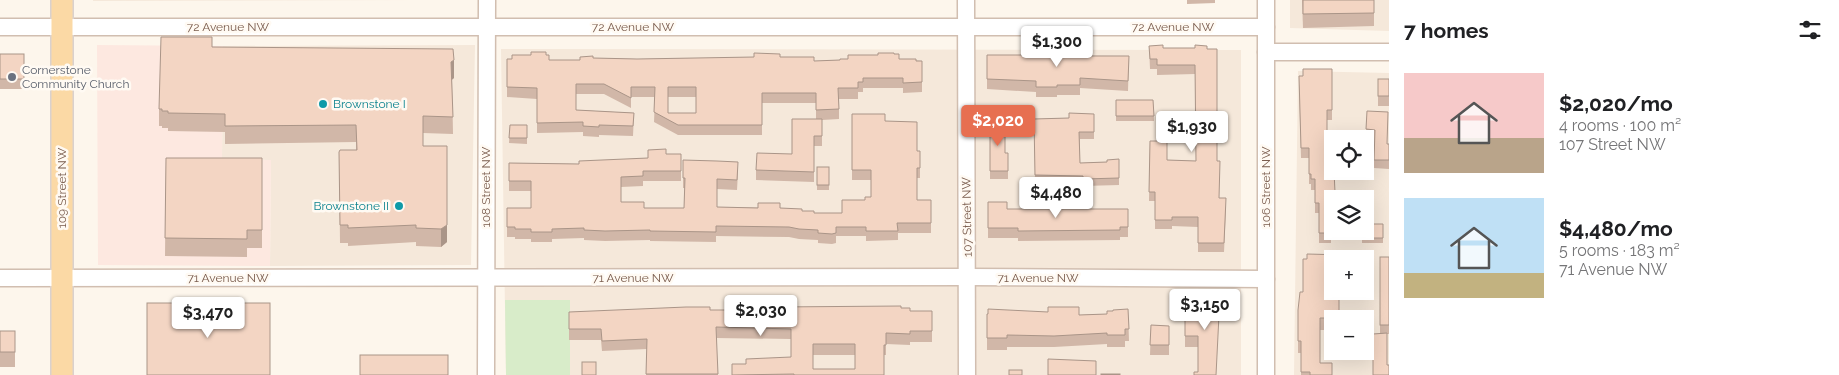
<!DOCTYPE html>
<html lang="en">
<head>
<meta charset="utf-8">
<style>
  :root { --surface:#fff; --page:#f6f6f6; --text:#202124; --muted:#757577; --accent:#e76f51 }
  body { margin:0; font-family:Raleway,sans-serif; background:var(--page); color:var(--text); height:100vh; display:flex; flex-direction:column; font-size:19px; white-space:nowrap }
  * { box-sizing:border-box; margin:0 }
  p { font-size:16px; color:var(--muted) }
  .icon { flex:none; width:28px; height:28px; fill:none; stroke:currentColor; stroke-width:2; stroke-linecap:round; stroke-linejoin:round }
  .map { position:relative; flex:1; overflow:hidden }
  .drawer { display:flex; flex-direction:column; background:var(--surface); width:450px }
  .drawer>* { flex:none }
  .fabs { position:absolute; left:1324px; top:130px; display:grid; gap:10px }
  .fabs a { display:grid; place-items:center; width:50px; height:50px; border-radius:0px; background:var(--surface); box-shadow:0 5px 20px #0002; font-size:25px }
  .price { position:absolute; translate:-50% -42px; padding:0 11px; border-radius:5px; background:#fff; color:#222; font-size:16px; line-height:32px; filter:drop-shadow(0 1px 2px #0008) }
  .price::after { content:''; position:absolute; left:50%; top:30px; width:15px; height:11px; margin-left:-8px; background:inherit; clip-path:polygon(0 0,100% 0,50% 100%) }
  .price.selected { background:var(--accent); color:#fff }
  ul { padding:0; list-style:none }
  li { display:flex; align-items:center; gap:15px; height:125px; padding:0 15px }
  li span { display:grid; place-items:center; flex:none; width:140px; height:100px; border-radius:0px; color:#555 }
  li>.icon { margin-inline-start:auto }
  span .icon { width:60px; height:60px; fill:#fffc; stroke-width:1 }
  li b { font-size:21px }
  h2 { display:flex; justify-content:space-between; align-items:center; height:60px; padding:0 15px; font-size:21px }
  main { display:flex; flex:1; min-height:0 }
  .map>svg:first-child { display:block }
  .residential { fill:#f5e8da; fill-rule:evenodd }
  .commercial { fill:#fde8e0 }
  .green { fill:#d8ecc9 }
  .lines { fill:none; stroke-linecap:round; stroke-linejoin:round }
  .minor-casing { stroke:#d1beb0; stroke-width:19 }
  .major-casing { stroke:#dad1cd; stroke-width:24 }
  .minor { stroke:#fff; stroke-width:16 }
  .major { stroke:#fbd9a5; stroke-width:21 }
  .wall { fill:#d1b7a8; fill-rule:evenodd }
  .shaded-wall { fill:#aa9588 }
  .building { fill:#f3d5c3; stroke:#aa9588; fill-rule:evenodd }
  .worship-dot { fill:#6b7280; stroke:#fffaf3; stroke-width:2 }
  .culture-dot { fill:#0f9aa8; stroke:#fffaf3; stroke-width:2 }
  .labels { text-anchor:middle; dominant-baseline:central; stroke-width:5; stroke-linejoin:round; paint-order:stroke }
  .street-label { font-size:12px; fill:#7a5c4d; stroke:#fffaf3 }
  .worship-label { font-size:12px; fill:#5b616d; stroke:#fffaf3; text-anchor:start }
  .culture-label { font-size:12px; fill:#0d838f; stroke:#fffaf3; text-anchor:start }
</style>
</head>
<body>
<main>
<div class="map">
<svg width="1389" height="375" viewBox="0 0 1389 375">
  <rect width="100%" height="100%" fill="#fdf6ec"/>
  <!-- residential -->
  <g class="residential">
    <polygon points="93,0 415,0 93,1"/>
    <polygon points="1290,0 1389,0 1389,31 1290,28"/>
    <polygon points="475,45 471,265 270,266 271,160 222,159 223,46"/>
    <polygon points="501,49 1241,50 1241,375 506,375"/>
    <path d="M 1298,71 L 1389,73 L 1389,375 L 1294,375 ZM 1332,139 L 1365,139 L 1365,171 L 1332,171 ZM 1332,199 L 1365,199 L 1365,231 L 1332,231 ZM 1332,259 L 1365,259 L 1365,291 L 1332,291 ZM 1332,319 L 1365,319 L 1365,351 L 1332,351 Z"/>
  </g>
  <!-- commercial -->
  <polygon class="commercial" points="97,45 223,46 222,159 271,160 270,266 98,265"/>
  <!-- green -->
  <polygon class="green" points="505,300 570,300 570,375 506,375"/>
  <g class="lines">
    <!-- minor casing -->
    <g class="minor-casing">
      <g id="minor">
        <polyline points="966,0 967,375"/>
        <polyline points="1266,0 1266,375"/>
        <polyline points="0,27 1266,27"/>
        <polyline points="1266,52 1389,52"/>
        <polyline points="0,278 967,277 1266,279"/>
        <polyline points="486,375 487,0"/>
      </g>
    </g>
    <!-- major casing -->
    <g class="major-casing">
      <polyline id="major" points="62,0 62,375"/>
    </g>
    <!-- minor -->
    <use href="#minor" class="minor"/>
    <!-- major -->
    <use href="#major" class="major"/>
  </g>
  <!-- wall -->
  <g class="wall">
    <polygon points="1187,0 1215,0 1215,3 1187,4"/>
    <polygon points="1302,0 1374,0 1374,26 1303,28"/>
    <polygon points="1149,46 1163,48 1195,48 1217,161 1219,198 1226,208 1224,252 1198,252 1198,227 1172,226 1172,229 1155,229 1155,201 1149,201 1150,141 1167,160 1196,161 1195,74 1157,75 1157,69 1150,69"/>
    <polygon points="212,47 454,78 452,80 453,134 423,133 423,146 447,242 441,247 416,246 416,242 348,246 348,243 340,243 339,152 356,150 356,142 225,144 225,132 168,131 168,128 162,128 162,126 159,126 159,109"/>
    <rect x="0" y="54" width="24" height="35"/>
    <path d="M 894,54 L 899,59 L 922,61 L 922,92 L 903,93 L 903,88 L 863,88 L 863,92 L 858,92 L 858,99 L 839,99 L 839,119 L 822,120 L 822,146 L 814,146 L 814,182 L 756,180 L 756,170 L 792,154 L 816,119 L 816,103 L 762,103 L 762,135 L 678,135 L 654,122 L 655,97 L 631,97 L 631,108 L 604,94 L 576,94 L 576,110 L 634,113 L 633,136 L 599,135 L 599,137 L 583,136 L 583,132 L 537,133 L 537,99 L 507,97 L 507,59 L 512,59 L 531,55 L 546,55 L 549,60 L 580,60 L 593,58 L 637,59 L 780,57 L 814,61 L 840,60 L 878,55 ZM 668,97 L 696,97 L 696,113 L 668,113 Z"/>
    <polygon points="987,55 1129,56 1128,91 1080,88 1080,95 1057,95 1057,97 1036,97 1036,92 987,89"/>
    <polygon points="1332,69 1332,120 1327,120 1327,136 1332,199 1332,220 1331,220 1331,243 1319,243 1319,213 1315,213 1315,190 1311,190 1311,184 1309,184 1309,158 1301,158 1299,87 1303,76"/>
    <rect x="1378" y="79" width="11" height="27"/>
    <polygon points="1116,100 1153,100 1154,121 1116,121"/>
    <polygon points="1367,111 1387,144 1389,144 1389,169 1374,168 1374,138 1366,138"/>
    <polygon points="852,114 885,121 917,151 920,161 920,178 917,178 917,200 931,200 931,233 898,233 898,240 866,241 866,236 836,236 836,243 832,244 818,243 818,240 799,239 789,237 716,236 716,242 650,241 650,240 605,241 584,240 584,238 552,239 552,242 531,242 531,239 515,239 515,237 507,237 507,208 531,208 531,191 509,191 509,163 579,164 648,158 666,154 681,154 681,181 643,181 643,186 621,187 621,202 644,208 684,208 685,188 683,188 683,160 738,172 737,190 717,189 717,207 780,208 814,213 842,213 871,197 871,180 852,180"/>
    <polygon points="1094,114 1094,139 1080,139 1080,163 1107,162 1119,159 1119,185 1083,186 1083,183 1035,183 1034,119 1069,118"/>
    <polygon points="990,121 1005,153 1008,153 1008,179 990,179"/>
    <polygon points="510,125 527,125 527,144 509,143"/>
    <polygon points="166,158 262,158 262,248 247,248 247,257 165,256"/>
    <rect x="817" y="167" width="12" height="23"/>
    <polygon points="988,202 1007,209 1128,209 1128,237 1120,237 1120,240 1018,241 1018,238 988,238"/>
    <polygon points="1383,224 1383,243 1362,243 1362,231"/>
    <polygon points="1380,257 1389,257 1389,334 1387,334 1387,365 1389,375 1380,334"/>
    <polygon points="1332,291 1344,291 1344,299 1339,298 1339,319 1332,319 1332,330 1320,330 1320,363 1332,375 1301,375 1301,353 1298,353 1298,310"/>
    <path d="M 767,303 L 775,307 L 901,308 L 910,311 L 932,311 L 932,342 L 910,342 L 910,345 L 886,344 L 886,355 L 884,355 L 884,375 L 732,375 L 746,364 L 791,357 L 791,339 L 716,338 L 718,375 L 646,375 L 647,349 L 602,351 L 601,340 L 569,340 L 569,312 L 751,310 ZM 813,355 L 855,355 L 855,369 L 813,369 Z"/>
    <polygon points="1185,304 1220,305 1198,372 1198,347 1185,347"/>
    <polygon points="1128,309 1129,341 1125,341 1125,347 1107,347 1107,344 1054,347 1007,347 1007,350 987,350 987,314 1048,312 1079,315 1107,314"/>
    <polygon points="1151,325 1169,326 1169,355 1150,355"/>
    <rect x="0" y="331" width="15" height="36"/>
  </g>
  <!-- shaded-wall -->
  <g class="shaded-wall">
    <polygon points="454,60 454,78 451,80 451,62"/>
    <polygon points="447,225 447,242 441,247 441,229"/>
  </g>
  <!-- building -->
  <g class="building">
    <polygon points="1303,0 1374,0 1374,13 1303,14"/>
    <polygon points="161,37 212,37 212,47 453,49 454,60 451,62 453,117 423,116 423,146 447,146 447,225 441,229 416,228 416,225 348,228 348,225 340,225 339,152 340,150 357,150 356,125 225,126 225,114 168,113 168,111 162,111 162,109 159,109"/>
    <polygon points="1163,45 1163,48 1195,48 1195,45 1207,46 1207,49 1217,49 1217,161 1220,161 1219,198 1226,198 1224,243 1198,243 1198,217 1172,217 1172,220 1155,220 1155,192 1149,192 1150,141 1167,141 1167,160 1196,161 1195,65 1157,65 1157,59 1150,59 1149,46"/>
    <polygon points="1036,49 1055,49 1057,56 1129,56 1128,81 1080,78 1080,85 1057,85 1057,87 1036,87 1036,81 987,79 987,55 1036,55"/>
    <path d="M 531,52 L 546,52 L 546,55 L 549,55 L 549,60 L 580,60 L 580,57 L 593,56 L 593,58 L 637,59 L 754,57 L 754,53 L 780,54 L 780,57 L 814,57 L 814,61 L 840,60 L 840,59 L 848,59 L 848,55 L 878,55 L 878,53 L 894,53 L 894,54 L 899,54 L 899,59 L 916,59 L 916,61 L 922,61 L 922,82 L 903,83 L 903,78 L 863,78 L 863,82 L 858,82 L 858,88 L 838,88 L 839,109 L 816,110 L 816,93 L 762,93 L 762,125 L 678,125 L 654,112 L 655,87 L 631,87 L 631,98 L 604,84 L 576,84 L 576,110 L 634,113 L 633,126 L 599,125 L 599,127 L 583,126 L 583,122 L 537,123 L 537,88 L 507,87 L 507,59 L 512,59 L 512,55 L 531,55 ZM 668,87 L 696,87 L 696,113 L 668,113 Z"/>
    <rect x="0" y="54" width="24" height="25"/>
    <polygon points="1303,69 1332,69 1332,110 1327,110 1327,136 1333,136 1332,171 1334,171 1335,192 1339,192 1339,199 1332,199 1332,210 1331,210 1331,233 1319,233 1319,203 1315,203 1315,179 1311,179 1311,174 1309,174 1309,148 1301,148 1299,76 1303,76"/>
    <rect x="1378" y="79" width="11" height="17"/>
    <polygon points="1116,100 1153,100 1154,116 1116,116"/>
    <polygon points="1367,111 1388,112 1387,144 1389,144 1389,160 1374,160 1375,130 1366,129"/>
    <polygon points="1069,113 1094,114 1094,132 1079,132 1080,163 1107,162 1107,160 1119,159 1119,178 1083,179 1083,176 1035,175 1034,119 1069,118"/>
    <polygon points="852,114 885,114 885,121 917,122 917,151 920,151 920,168 917,168 917,200 931,200 931,223 897,223 898,231 866,231 866,227 836,227 836,233 832,234 818,233 818,230 799,229 789,227 716,226 716,232 650,231 650,230 605,231 584,230 584,228 552,229 552,232 531,232 531,229 515,229 515,227 507,227 507,208 531,208 531,181 509,181 509,163 579,164 579,161 648,158 648,150 666,149 666,154 681,154 681,171 643,171 643,176 621,177 621,202 644,202 644,208 684,208 685,178 683,178 683,160 717,161 738,162 737,180 717,179 717,207 758,208 758,203 780,203 780,208 802,209 802,211 814,211 814,213 842,213 842,200 865,200 865,197 871,197 871,170 852,170"/>
    <polygon points="792,119 822,119 822,136 814,136 814,172 756,170 757,153 792,154"/>
    <polygon points="990,121 1005,122 1005,153 1008,153 1008,171 990,171"/>
    <polygon points="510,125 527,125 527,138 509,138"/>
    <polygon points="166,158 262,158 262,230 247,230 247,239 165,238"/>
    <rect x="817" y="167" width="12" height="18"/>
    <polygon points="988,202 1007,202 1007,209 1128,209 1128,227 1120,227 1120,230 1018,231 1018,228 988,228"/>
    <polygon points="1365,224 1383,224 1383,238 1362,238 1362,231 1365,231"/>
    <polygon points="1307,254 1345,255 1345,259 1332,259 1332,291 1339,291 1339,312 1335,312 1335,318 1320,318 1320,363 1332,363 1332,375 1310,375 1310,372 1301,372 1301,341 1298,341 1298,310 1300,292 1303,292 1303,259 1307,259"/>
    <rect x="1380" y="257" width="9" height="68"/>
    <polygon points="1196,295 1220,295 1216,375 1194,375 1194,372 1198,372 1198,336 1185,336 1185,304 1196,304"/>
    <path d="M 767,301 L 767,303 L 775,303 L 775,307 L 901,306 L 901,308 L 910,308 L 910,311 L 932,311 L 932,331 L 910,331 L 910,334 L 886,333 L 886,345 L 884,345 L 884,375 L 794,375 L 794,374 L 732,375 L 732,364 L 746,364 L 746,359 L 791,357 L 791,329 L 716,327 L 718,374 L 646,374 L 647,339 L 602,341 L 601,329 L 569,329 L 569,312 L 686,307 L 710,307 L 710,310 L 751,310 L 751,302 ZM 813,344 L 855,344 L 855,369 L 813,369 Z"/>
    <rect x="147" y="303" width="123" height="72"/>
    <polygon points="1048,307 1079,307 1079,315 1107,314 1107,311 1113,311 1113,310 1128,309 1129,329 1125,329 1125,335 1107,335 1107,333 1054,336 1007,335 1007,338 987,338 987,314 988,314 988,309 1048,312"/>
    <polygon points="1151,325 1169,326 1169,345 1150,345"/>
    <rect x="0" y="331" width="15" height="21"/>
    <polygon points="1387,333 1387,365 1389,365 1389,375 1373,375 1373,334"/>
    <rect x="360" y="355" width="88" height="20"/>
    <polygon points="1048,359 1096,361 1096,375 1048,375"/>
    <rect x="582" y="362" width="14" height="13"/>
    <rect x="1009" y="370" width="13" height="5"/>
    <rect x="1101" y="374" width="19" height="1"/>
  </g>
  <!-- markers -->
  <circle class="worship-dot" cx="12" cy="77" r="5"/>
  <g class="culture-dot">
    <circle cx="323" cy="104" r="5"/>
    <circle cx="399" cy="206" r="5"/>
  </g>
  <g class="labels">
    <!-- street labels -->
    <g class="street-label">
      <text x="228" y="27">72 Avenue NW</text>
      <text x="633" y="27">72 Avenue NW</text>
      <text x="1173" y="27">72 Avenue NW</text>
      <text transform="translate(486 187) rotate(-90)">108 Street NW</text>
      <text transform="translate(1266 187) rotate(-90)">106 Street NW</text>
      <text transform="translate(62 188) rotate(-90)">109 Street NW</text>
      <text transform="translate(967 217) rotate(-91)">107 Street NW</text>
      <text x="228" y="278">71 Avenue NW</text>
      <text x="633" y="278">71 Avenue NW</text>
      <text x="1038" y="278">71 Avenue NW</text>
    </g>
    <!-- worship labels -->
    <g class="worship-label">
      <text x="22" y="70">Cornerstone<tspan x="22" dy="14">Community Church</tspan></text>
    </g>
    <!-- culture labels -->
    <g class="culture-label">
      <text x="333" y="104">Brownstone I</text>
      <text x="389" y="206" text-anchor="end">Brownstone II</text>
    </g>
  </g>
</svg>
<div class="fabs">
<a><svg class="icon" aria-label="locate" viewBox="0 0 24 24"><circle cx="12" cy="12" r="6"/><path d="M12 2v4M12 18v4M2 12h4M18 12h4"/></svg></a>
<a><svg class="icon" aria-label="layers" viewBox="0 0 24 24"><path d="M12 4l9 5-9 5-9-5zM3 14l9 5 9-5"/></svg></a>
<a>+</a>
<a>−</a>
</div>
<b class="price" style="left:1057px;top:68px">$1,300</b>
<b class="price selected" style="left:998px;top:147px">$2,020</b>
<b class="price" style="left:1192px;top:153px">$1,930</b>
<b class="price" style="left:1056px;top:219px">$4,480</b>
<b class="price" style="left:1205px;top:331px">$3,150</b>
<b class="price" style="left:761px;top:337px">$2,030</b>
<b class="price" style="left:208px;top:339px">$3,470</b>
</div>
<section class="drawer">
<h2>7 homes<svg class="icon" aria-label="filters" viewBox="0 0 24 24"><path d="M4 7h16M4 17h16"/><circle cx="9" cy="7" r="2"/><circle cx="15" cy="17" r="2"/></svg></h2>
<ul>
<li><span style="background:linear-gradient(#f6c9c9 65%,#b9a48a 0)"><svg class="icon" aria-label="home" viewBox="0 0 24 24"><path d="M3 11l9-7 9 7M6 9v11h12V9"/></svg></span><div><b>$2,020/mo</b><p>4 rooms · 100 m²</p><p>107 Street NW</p></div></li>
<li><span style="background:linear-gradient(#bfe0f5 75%,#c2b280 0)"><svg class="icon" aria-label="home" viewBox="0 0 24 24"><path d="M3 11l9-7 9 7M6 9v11h12V9"/></svg></span><div><b>$4,480/mo</b><p>5 rooms · 183 m²</p><p>71 Avenue NW</p></div></li>
</ul>
</section>
</main>
</body>
</html>
